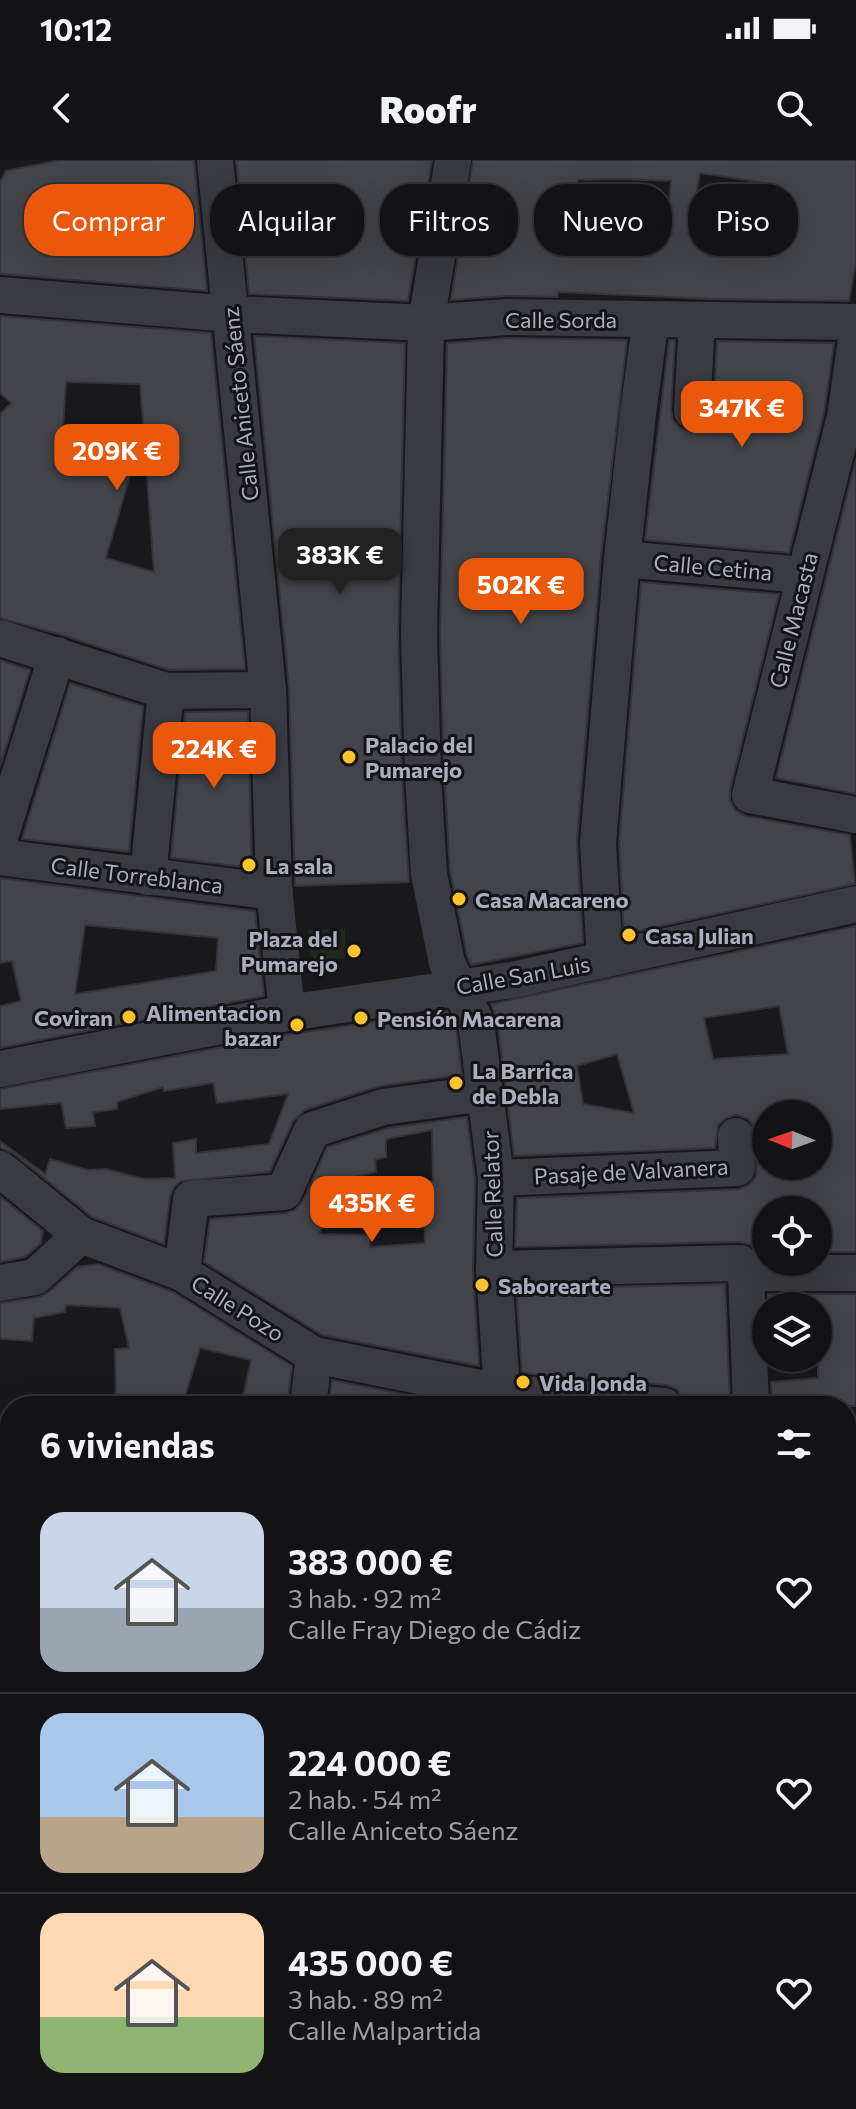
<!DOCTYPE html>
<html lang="es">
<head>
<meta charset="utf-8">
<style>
  :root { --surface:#131315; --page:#202022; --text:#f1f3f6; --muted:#9d9ea0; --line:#323234; --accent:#ea580c }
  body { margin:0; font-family:Commissioner,sans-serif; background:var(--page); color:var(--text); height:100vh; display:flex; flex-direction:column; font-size:30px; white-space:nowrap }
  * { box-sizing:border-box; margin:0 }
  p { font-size:26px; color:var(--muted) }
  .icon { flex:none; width:44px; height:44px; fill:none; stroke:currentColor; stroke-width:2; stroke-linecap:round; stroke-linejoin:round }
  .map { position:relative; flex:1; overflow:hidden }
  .details { position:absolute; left:0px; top:1236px; width:856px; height:714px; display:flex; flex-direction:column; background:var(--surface); border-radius:32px 32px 0 0; box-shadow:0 8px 32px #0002,0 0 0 2px var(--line) }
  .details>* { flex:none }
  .guide { position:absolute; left:24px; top:24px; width:808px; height:72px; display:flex; gap:16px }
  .needle { width:52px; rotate:271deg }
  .controls { position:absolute; left:752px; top:940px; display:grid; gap:16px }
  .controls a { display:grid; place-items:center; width:80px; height:80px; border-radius:50%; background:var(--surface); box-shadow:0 8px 32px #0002,0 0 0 2px var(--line); font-size:40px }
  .price { position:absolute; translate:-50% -68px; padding:0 18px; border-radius:16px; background:var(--accent); color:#fff; font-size:26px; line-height:52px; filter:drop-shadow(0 2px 4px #0008) }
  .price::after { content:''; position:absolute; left:50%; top:48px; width:24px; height:18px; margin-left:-12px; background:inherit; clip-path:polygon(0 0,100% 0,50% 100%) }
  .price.current { background:#222; color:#fff }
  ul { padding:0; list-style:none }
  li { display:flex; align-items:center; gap:24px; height:200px; padding:0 40px }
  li+li { border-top:2px solid var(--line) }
  li span { display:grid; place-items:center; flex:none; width:224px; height:160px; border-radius:24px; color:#555 }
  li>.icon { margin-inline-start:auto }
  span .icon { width:96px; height:96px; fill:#fffc; stroke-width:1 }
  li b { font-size:34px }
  h2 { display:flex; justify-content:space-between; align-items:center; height:96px; padding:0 40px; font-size:34px }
  .pill { padding:0 28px; border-radius:32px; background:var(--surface); box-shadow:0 8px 32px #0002,0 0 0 2px var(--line); font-size:28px; line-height:72px }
  .pill.current { background:var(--accent); color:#fff }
  .status { display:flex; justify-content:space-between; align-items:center; height:56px; padding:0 40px; background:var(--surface); direction:ltr }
  .status svg { height:22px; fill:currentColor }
  header { display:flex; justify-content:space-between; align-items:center; height:104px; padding:0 40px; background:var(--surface); font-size:36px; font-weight:800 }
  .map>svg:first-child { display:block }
  .green { fill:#1f2720 }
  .building { fill:#434449; stroke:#333338; stroke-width:2; fill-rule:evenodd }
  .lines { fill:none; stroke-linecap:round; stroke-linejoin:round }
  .minor { stroke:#3a3b41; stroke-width:36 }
  .poi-dot { fill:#ffc32e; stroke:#141417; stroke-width:3 }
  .labels { text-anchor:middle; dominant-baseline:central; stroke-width:6; stroke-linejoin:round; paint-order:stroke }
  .street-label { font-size:22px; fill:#abafbc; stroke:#141417 }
  .poi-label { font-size:22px; font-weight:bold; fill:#abafbc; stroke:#141417; text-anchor:start }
</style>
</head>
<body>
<div class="status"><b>10:12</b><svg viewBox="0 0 49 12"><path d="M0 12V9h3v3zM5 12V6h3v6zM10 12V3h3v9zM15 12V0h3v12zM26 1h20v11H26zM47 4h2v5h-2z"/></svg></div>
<header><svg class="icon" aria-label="back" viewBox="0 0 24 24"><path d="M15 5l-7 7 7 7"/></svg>Roofr<svg class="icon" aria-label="search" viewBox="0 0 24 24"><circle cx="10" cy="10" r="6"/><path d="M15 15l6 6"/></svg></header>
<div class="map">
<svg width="856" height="1949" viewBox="0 0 856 1949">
  <rect width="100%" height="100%" fill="#19191c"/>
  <!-- green -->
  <polygon class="green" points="345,769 345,799 316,801 310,794 308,770"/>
  <!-- building -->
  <g class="building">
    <polygon points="60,0 194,0 207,131 0,114 0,22 6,11"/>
    <polygon points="236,0 432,0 408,141 249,134"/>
    <path d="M 473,0 L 856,0 L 856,102 L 849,141 L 710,139 L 558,132 L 558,137 L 507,136 L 451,140 ZM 700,13 L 778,25 L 770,70 L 692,59 ZM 618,19 L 671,21 L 666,73 L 573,66 L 578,20 Z"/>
    <path d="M 0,156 L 211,173 L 245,509 L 169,510 L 62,475 L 0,458 L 0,254 L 11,243 L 0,233 ZM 66,222 L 140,224 L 154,412 L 106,398 L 130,315 L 61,298 Z"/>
    <polygon points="254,176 405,183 398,475 402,616 409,722 295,726 289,528"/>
    <polygon points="508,178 627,180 601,397 577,681 583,783 471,805 467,796 450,711 444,614 440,474 447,183"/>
    <polygon points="669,180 675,180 671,250 673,260 680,268 692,272 702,269 709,263 713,253 717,181 834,183 824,253 789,393 645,380"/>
    <polygon points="856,299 856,634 776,618"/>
    <polygon points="641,422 779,434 730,630 730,640 735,650 746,656 850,675 855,724 624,774 619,683"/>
    <polygon points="0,500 30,510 0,607"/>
    <polygon points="70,523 143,546 129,692 22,679"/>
    <polygon points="248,551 252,708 171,698 185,552"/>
    <path d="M 0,718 L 255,751 L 264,836 L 0,888 L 0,846 L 21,841 L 12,801 L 0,803 ZM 85,765 L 218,778 L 216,811 L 75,834 Z"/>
    <path d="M 856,766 L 856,1092 L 818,1092 L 818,1050 L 766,1050 L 766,1092 L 758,1092 L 751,1085 L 739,1082 L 515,1087 L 517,1038 L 739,1029 L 749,1025 L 756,1017 L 757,975 L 754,966 L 747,958 L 735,955 L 726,958 L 718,965 L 715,988 L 514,996 L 497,859 L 491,844 ZM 779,846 L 788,894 L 713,899 L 704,858 ZM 617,894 L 634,953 L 583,944 L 577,906 ZM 766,954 L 818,954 L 818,1006 L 766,1006 Z"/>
    <polygon points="447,851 456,868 462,915 380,926 305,950 293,961 270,1012 181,1021 174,1027 170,1036 164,1084 92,1057 13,993 0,988 0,981 45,1014 50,999 88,1010 106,1009 144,1019 175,1018 173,983 196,979 196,993 269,984 288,934 217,943 213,923 164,931 163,927 117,942 117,949 93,952 95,966 66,968 61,943 0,949 0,929 291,874"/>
    <path d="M 467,957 L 475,1019 L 473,1110 L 479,1206 L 322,1175 L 204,1102 L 210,1059 L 286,1053 L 295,1050 L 303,1041 L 327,987 L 388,968 ZM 432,970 L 433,1021 L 423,1021 L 425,1083 L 370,1087 L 370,1075 L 319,1074 L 342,1020 L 376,1012 L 375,1000 L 386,997 L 386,979 Z"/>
    <polygon points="0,1036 43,1071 41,1083 25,1097 0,1102"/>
    <polygon points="98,1104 173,1132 292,1206 287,1246 241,1246 251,1200 200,1188 182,1246 116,1246 115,1189 129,1188 120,1148 66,1145 65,1152 34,1158 32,1181 0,1179 0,1143 39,1137 49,1132 77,1107"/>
    <polygon points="725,1124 730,1242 683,1239 677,1229 666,1225 522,1213 516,1129"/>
    <polygon points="768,1134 856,1134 856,1246 772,1246 771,1222 818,1218 818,1146 768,1146"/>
    <polygon points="332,1220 463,1246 329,1246"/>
  </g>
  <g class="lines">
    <!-- minor -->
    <g class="minor">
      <polyline points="215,0 268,530 274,728 287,853"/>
      <polyline points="453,0 426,163 419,474 423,615 429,714 447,803 476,862 485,933 496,1018 494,1109 503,1246"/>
      <polyline points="0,135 231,154 426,163 507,157 856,162"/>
      <polyline points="856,180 845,257 750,635 856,655"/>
      <polyline points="692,251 697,160"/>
      <polyline points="622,399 803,415"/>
      <polyline points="0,478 166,531 268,530"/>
      <polyline points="0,677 57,495"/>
      <polyline points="0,697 275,732"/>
      <polyline points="148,717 166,531"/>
      <polyline points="605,799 598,683 622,399 638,253 651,159"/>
      <polyline points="0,909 287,853 512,820 856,744"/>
      <polyline points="0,1009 81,1075 182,1113 314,1195 500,1232 664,1246"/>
      <polyline points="496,1018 737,1008 736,976"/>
      <polyline points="494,1109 740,1103 746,1113"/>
      <polyline points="182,1113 191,1039 284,1032 312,970 383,947 485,933"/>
      <polyline points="746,1113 751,1246"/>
      <polyline points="746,1113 856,1113"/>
      <polyline points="0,1123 35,1117 81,1075"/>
      <polyline points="308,1246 314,1195"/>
      <polyline points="0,1390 10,1389"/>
      <polyline points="0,1576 10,1575"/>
      <polyline points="846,1586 852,1862"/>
      <polyline points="0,1883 10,1883"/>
      <polyline points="343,1940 344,1949"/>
      <polyline points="569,1940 570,1949"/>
    </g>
  </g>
  <!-- markers -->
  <g class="poi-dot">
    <circle cx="349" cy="597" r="8"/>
    <circle cx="249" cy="705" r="8"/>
    <circle cx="459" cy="739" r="8"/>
    <circle cx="629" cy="775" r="8"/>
    <circle cx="354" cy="791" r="8"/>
    <circle cx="129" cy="857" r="8"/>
    <circle cx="361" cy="858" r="8"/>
    <circle cx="297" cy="865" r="8"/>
    <circle cx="456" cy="923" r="8"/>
    <circle cx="482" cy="1125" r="8"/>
    <circle cx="523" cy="1222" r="8"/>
  </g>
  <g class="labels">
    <!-- street labels -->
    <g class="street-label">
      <text x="561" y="159">Calle Sorda</text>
      <text transform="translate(240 244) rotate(-96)">Calle Aniceto Sáenz</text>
      <text transform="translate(713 407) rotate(5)">Calle Cetina</text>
      <text transform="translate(793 460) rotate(-76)">Calle Macasta</text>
      <text transform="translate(137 715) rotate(7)">Calle Torreblanca</text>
      <text transform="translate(523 815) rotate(-10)">Calle San Luis</text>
      <text transform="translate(631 1011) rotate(-3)">Pasaje de Valvanera</text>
      <text transform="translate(492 1034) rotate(-92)">Calle Relator</text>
      <text transform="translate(238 1148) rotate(32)">Calle Pozo</text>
    </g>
    <!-- poi labels -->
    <g class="poi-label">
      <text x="365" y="584">Palacio del<tspan x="365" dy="25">Pumarejo</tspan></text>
      <text x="265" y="705">La sala</text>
      <text x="475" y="739">Casa Macareno</text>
      <text x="645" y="775">Casa Julian</text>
      <text x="338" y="778" text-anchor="end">Plaza del<tspan x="338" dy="25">Pumarejo</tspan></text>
      <text x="281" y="852" text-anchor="end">Alimentacion<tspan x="281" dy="25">bazar</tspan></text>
      <text x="113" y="857" text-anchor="end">Coviran</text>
      <text x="377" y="858">Pensión Macarena</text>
      <text x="472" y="910">La Barrica<tspan x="472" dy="25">de Debla</tspan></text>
      <text x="498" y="1125">Saborearte</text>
      <text x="539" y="1222">Vida Jonda</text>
    </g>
  </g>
</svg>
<div class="controls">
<a><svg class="needle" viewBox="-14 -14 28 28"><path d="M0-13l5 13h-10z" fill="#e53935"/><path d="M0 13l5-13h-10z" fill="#9d9ea0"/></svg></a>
<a><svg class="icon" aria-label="locate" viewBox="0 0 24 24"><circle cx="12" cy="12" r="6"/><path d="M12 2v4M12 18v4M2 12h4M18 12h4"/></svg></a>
<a><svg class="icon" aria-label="layers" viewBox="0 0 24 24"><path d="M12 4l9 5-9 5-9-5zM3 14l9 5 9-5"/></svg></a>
</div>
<b class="price" style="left:742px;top:289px">347K €</b>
<b class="price" style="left:117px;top:332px">209K €</b>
<b class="price current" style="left:340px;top:436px">383K €</b>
<b class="price" style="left:521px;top:466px">502K €</b>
<b class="price" style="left:214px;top:630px">224K €</b>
<b class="price" style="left:372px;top:1084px">435K €</b>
<div class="guide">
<a class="pill current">Comprar</a>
<a class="pill">Alquilar</a>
<a class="pill">Filtros</a>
<a class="pill">Nuevo</a>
<a class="pill">Piso</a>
</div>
<section class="details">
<h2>6 viviendas<svg class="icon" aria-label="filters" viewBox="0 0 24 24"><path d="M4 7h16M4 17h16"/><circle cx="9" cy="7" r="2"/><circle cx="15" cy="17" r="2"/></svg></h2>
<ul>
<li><span style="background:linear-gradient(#c9d6e8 60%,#9aa5b1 0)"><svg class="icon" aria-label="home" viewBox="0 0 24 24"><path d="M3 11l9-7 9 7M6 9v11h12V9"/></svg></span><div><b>383 000 €</b><p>3 hab. · 92 m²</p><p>Calle Fray Diego de Cádiz</p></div><svg class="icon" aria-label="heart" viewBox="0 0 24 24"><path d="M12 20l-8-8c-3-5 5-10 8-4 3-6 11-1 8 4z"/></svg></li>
<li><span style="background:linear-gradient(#a9c7e8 65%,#b9a48a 0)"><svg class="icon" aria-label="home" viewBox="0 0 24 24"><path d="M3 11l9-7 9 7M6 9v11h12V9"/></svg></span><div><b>224 000 €</b><p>2 hab. · 54 m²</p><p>Calle Aniceto Sáenz</p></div><svg class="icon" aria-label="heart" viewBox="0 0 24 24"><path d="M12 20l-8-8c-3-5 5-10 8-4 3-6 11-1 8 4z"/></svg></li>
<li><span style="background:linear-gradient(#ffd9b3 65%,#8fb573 0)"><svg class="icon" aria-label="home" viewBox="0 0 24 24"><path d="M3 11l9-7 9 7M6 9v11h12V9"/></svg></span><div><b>435 000 €</b><p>3 hab. · 89 m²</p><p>Calle Malpartida</p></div><svg class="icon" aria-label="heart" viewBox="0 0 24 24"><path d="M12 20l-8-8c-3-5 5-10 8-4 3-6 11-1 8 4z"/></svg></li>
</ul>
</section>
</div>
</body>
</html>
